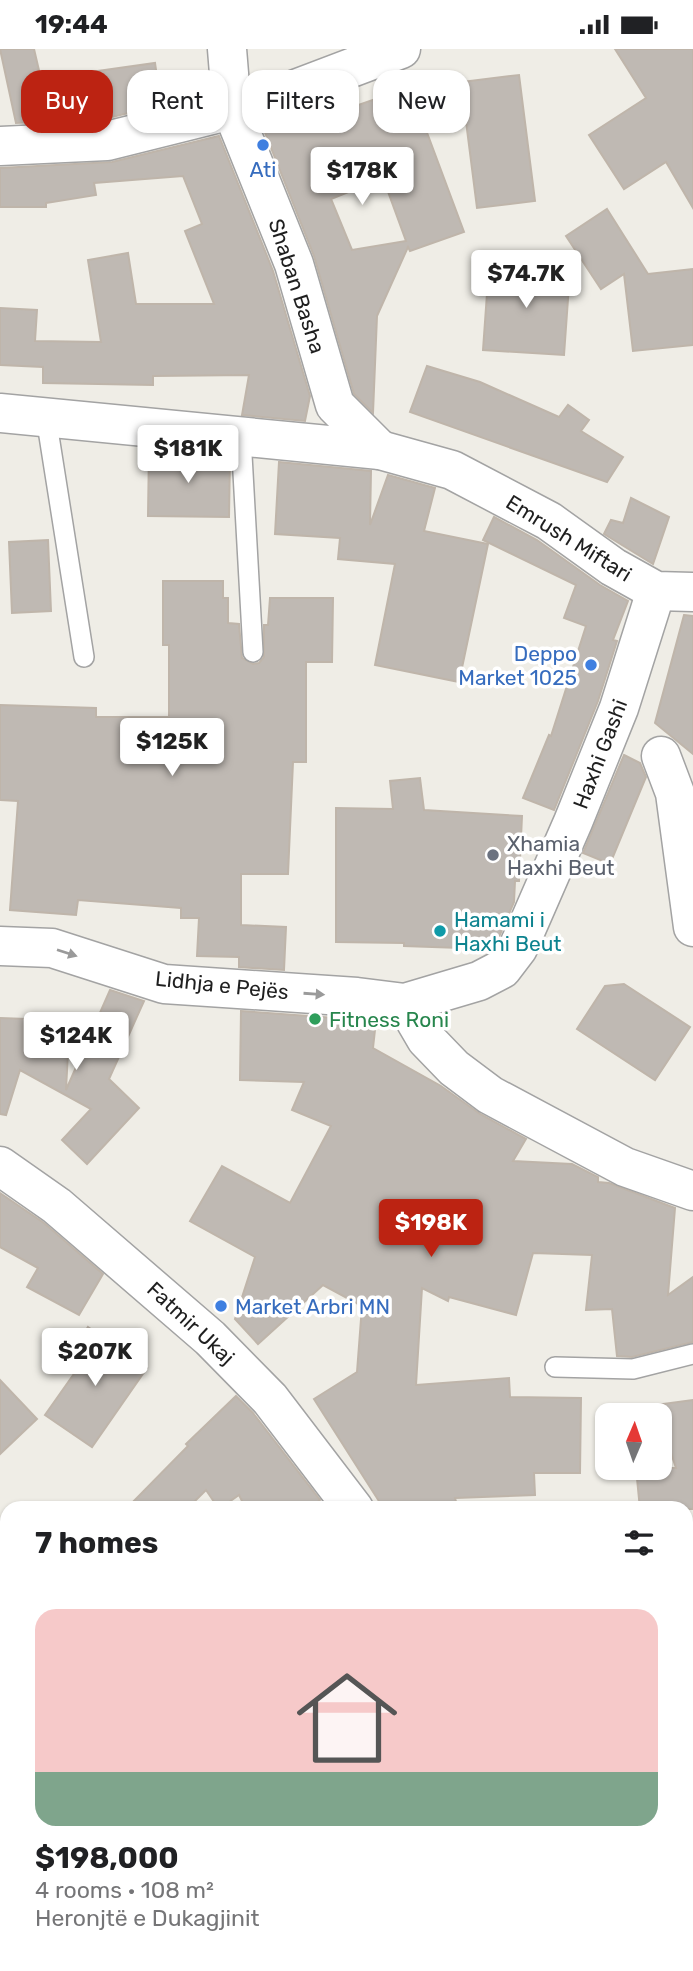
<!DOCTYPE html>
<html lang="en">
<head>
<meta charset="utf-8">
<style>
  :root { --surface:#fff; --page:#f6f6f6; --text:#202124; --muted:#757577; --accent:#bc2312 }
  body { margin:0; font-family:Rubik,sans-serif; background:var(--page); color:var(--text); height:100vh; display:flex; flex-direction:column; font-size:26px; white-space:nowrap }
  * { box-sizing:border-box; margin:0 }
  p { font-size:23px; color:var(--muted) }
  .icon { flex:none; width:38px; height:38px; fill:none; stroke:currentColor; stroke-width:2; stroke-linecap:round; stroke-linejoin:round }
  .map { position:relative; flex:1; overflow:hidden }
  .drawer { position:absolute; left:0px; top:1452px; width:693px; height:471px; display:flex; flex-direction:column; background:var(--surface); border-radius:21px 21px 0 0; box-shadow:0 2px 5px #0004 }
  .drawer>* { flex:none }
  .top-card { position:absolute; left:21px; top:21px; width:651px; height:63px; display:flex; gap:14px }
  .needle { width:46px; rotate:2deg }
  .buttons { position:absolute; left:595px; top:1354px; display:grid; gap:14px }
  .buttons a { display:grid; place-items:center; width:77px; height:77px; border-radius:14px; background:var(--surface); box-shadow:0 2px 5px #0004; font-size:35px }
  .price { position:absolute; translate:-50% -60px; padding:0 16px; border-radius:7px; background:#fff; color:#222; font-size:23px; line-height:46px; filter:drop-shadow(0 2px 4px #0008) }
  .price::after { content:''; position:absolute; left:50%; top:42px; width:21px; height:16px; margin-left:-10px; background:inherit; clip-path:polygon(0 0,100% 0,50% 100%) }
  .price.on { background:var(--accent); color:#fff }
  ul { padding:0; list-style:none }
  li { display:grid; align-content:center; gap:14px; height:371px; padding:0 35px }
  li span { display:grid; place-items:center; height:217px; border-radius:21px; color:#555 }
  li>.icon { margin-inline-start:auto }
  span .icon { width:126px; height:126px; fill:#fffc; stroke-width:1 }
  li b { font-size:30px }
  h2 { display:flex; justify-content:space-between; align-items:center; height:84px; padding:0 35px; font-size:30px }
  .tag { padding:0 24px; border-radius:21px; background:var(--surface); box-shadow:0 2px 5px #0004; font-size:24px; line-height:63px }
  .tag.on { background:var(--accent); color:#fff }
  .status { display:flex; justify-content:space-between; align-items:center; height:49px; padding:0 35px; background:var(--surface); direction:ltr }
  .status svg { height:19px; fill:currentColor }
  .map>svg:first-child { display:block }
  .water { fill:#aac9d8 }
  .building { fill:#bfb9b3; stroke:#bfb5aa; stroke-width:2; fill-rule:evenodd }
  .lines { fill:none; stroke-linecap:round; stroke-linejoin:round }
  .service-casing { stroke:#a3a3a3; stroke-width:22 }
  .minor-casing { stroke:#a3a3a3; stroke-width:41 }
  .service { stroke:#fff; stroke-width:19 }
  .minor { stroke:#fff; stroke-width:38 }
  .oneway { fill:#9a9a9a }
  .shop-dot { fill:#3f7fe0; stroke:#fff; stroke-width:2.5 }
  .worship-dot { fill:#6b7280; stroke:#fff; stroke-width:2.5 }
  .culture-dot { fill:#0f9aa8; stroke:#fff; stroke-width:2.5 }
  .leisure-dot { fill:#2e9e5b; stroke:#fff; stroke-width:2.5 }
  .labels { text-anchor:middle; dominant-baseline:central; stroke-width:7; stroke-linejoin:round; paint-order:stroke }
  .shop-label { font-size:21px; fill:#366cbe; stroke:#fff }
  .street-label { font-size:21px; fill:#1f1f1f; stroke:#fff }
  .worship-label { font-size:21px; fill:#5b616d; stroke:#fff; text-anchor:start }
  .culture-label { font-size:21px; fill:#0d838f; stroke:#fff; text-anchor:start }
  .leisure-label { font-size:21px; fill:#27864d; stroke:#fff; text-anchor:start }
</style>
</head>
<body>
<div class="status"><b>19:44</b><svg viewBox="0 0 49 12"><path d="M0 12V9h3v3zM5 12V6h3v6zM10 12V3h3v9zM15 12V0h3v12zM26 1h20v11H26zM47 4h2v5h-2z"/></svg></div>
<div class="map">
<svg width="693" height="1922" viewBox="0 0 693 1922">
  <rect width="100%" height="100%" fill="#efede6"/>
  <!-- water -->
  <g class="water">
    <polygon points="0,1719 7,1729 7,1898 0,1888"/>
    <polygon points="19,1916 131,1916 134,1922 23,1922"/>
  </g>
  <!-- building -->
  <g class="building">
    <polygon points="0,0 34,0 41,30 155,14 161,56 104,70 16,74"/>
    <polygon points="615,0 693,0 693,159 666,113 624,140 589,86 646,49"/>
    <polygon points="519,26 535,152 477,159 461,33"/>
    <path d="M 410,38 L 464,183 L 410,202 L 408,198 L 377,267 L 373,364 L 354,345 L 314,207 L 262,76 L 343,45 L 347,60 ZM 383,129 L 406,192 L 352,201 L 331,150 Z"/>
    <polygon points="219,87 273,222 310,347 305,372 242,366 249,326 153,327 153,336 43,334 43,318 0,316 0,259 37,261 35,292 101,293 88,211 128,204 136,255 214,255 185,182 202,175 183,127 94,134 96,146 46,154 46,158 0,158 0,119 112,113"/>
    <polygon points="607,160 648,225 693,220 693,296 633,302 624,225 601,240 566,187"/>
    <polygon points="489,216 570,222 564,306 483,301"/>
    <polygon points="427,317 480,333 559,368 568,356 589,371 581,382 623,408 607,433 410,363"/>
    <polygon points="149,400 230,408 229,468 148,467"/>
    <polygon points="279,413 371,422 370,476 388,426 435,439 424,482 488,495 459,633 375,616 395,515 338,510 340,489 275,485"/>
    <polygon points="631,449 669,468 653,515 604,485 611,471 623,474"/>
    <polygon points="494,468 537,491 600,536 628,552 613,591 617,592 598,652 554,761 523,749 549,686 551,687 586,577 564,569 576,536 483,491"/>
    <polygon points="48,491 51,562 12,564 9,493"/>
    <polygon points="163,532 223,532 223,549 228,549 228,574 239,575 242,609 253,615 259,614 264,608 264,576 268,576 270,549 333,549 332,613 306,613 306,713 293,713 288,825 241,825 241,876 286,878 284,921 239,918 239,908 197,907 199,869 181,869 181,859 78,851 76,866 10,861 18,752 0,751 0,656 96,659 96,668 169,668 169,596 163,596"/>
    <polygon points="684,566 693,567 693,705 655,674"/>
    <polygon points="624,706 640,714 646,728 610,815 583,804"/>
    <polygon points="420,729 424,761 522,767 519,832 515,832 514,853 499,888 490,900 404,897 404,894 336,893 336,759 393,760 390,732"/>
    <polygon points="624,935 690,978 655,1031 577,980 605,937"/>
    <polygon points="110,941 144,952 109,1030 139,1059 87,1115 62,1091 91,1060 20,1021 6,1066 0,1065 0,969 26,970 26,980 68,1003 66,1041"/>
    <polygon points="241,962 376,972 373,999 441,1037 480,1065 526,1090 513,1112 572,1115 598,1128 598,1133 609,1134 675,1159 668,1246 693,1228 693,1293 632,1308 617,1307 612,1260 586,1261 592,1206 533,1204 516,1266 449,1248 448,1252 422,1239 416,1336 509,1329 510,1348 581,1349 580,1424 534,1424 535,1446 455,1449 458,1460 384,1460 314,1350 357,1323 362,1257 323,1236 258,1295 235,1270 255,1208 190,1172 222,1117 290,1154 331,1077 292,1061 304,1033 240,1031"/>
    <polygon points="0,1144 44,1174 103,1225 79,1266 27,1238 38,1219 0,1198"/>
    <polygon points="88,1278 147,1319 92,1398 45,1366 83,1312 71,1304"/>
    <polygon points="0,1331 37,1370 0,1405"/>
    <polygon points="236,1347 253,1364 320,1451 311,1460 246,1460 239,1446 219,1460 206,1441 187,1460 126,1460 188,1397 186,1395"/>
    <polygon points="693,1351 693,1460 640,1460 636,1419 676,1419 655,1356"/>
  </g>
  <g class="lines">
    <!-- service casing -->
    <g class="service-casing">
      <g id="service">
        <polyline points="46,368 84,608"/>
        <polyline points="241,388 253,603"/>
        <polyline points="555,1318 633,1320 693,1305"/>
      </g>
    </g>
    <!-- minor casing -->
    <g class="minor-casing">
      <g id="minor">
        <polyline points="227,0 232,61 294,215 335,356 380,401"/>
        <polyline points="0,97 107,92 256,55 401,0"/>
        <polyline points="0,364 380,401 452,421 549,472 613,518 656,542 693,543"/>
        <polyline points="661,707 675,744 693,878"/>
        <polyline points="0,897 52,899 164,935 357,948 405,954 479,932 502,920 518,899 573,773 619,659 656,542"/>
        <polyline points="405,954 426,990 454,1019 490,1046 625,1118 693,1142"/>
        <polyline points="0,1117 57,1157 210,1289 270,1350 354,1460"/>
        <polyline points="627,1916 637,1922"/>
      </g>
    </g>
    <!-- service -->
    <use href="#service" class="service"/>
    <!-- minor -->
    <use href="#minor" class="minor"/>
  </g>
  <!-- one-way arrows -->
  <defs><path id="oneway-solid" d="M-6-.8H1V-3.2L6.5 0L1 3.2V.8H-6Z" transform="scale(1.75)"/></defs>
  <g class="oneway">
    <use href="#oneway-solid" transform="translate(67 904) rotate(18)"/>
    <use href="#oneway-solid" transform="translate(314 945) rotate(4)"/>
  </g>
  <!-- markers -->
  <g class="shop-dot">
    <circle cx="263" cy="96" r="7"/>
    <circle cx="591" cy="616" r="7"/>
    <circle cx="221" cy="1257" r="7"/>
  </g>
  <circle class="worship-dot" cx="493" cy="806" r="7"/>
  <circle class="culture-dot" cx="440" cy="882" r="7"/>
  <circle class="leisure-dot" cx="315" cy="970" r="7"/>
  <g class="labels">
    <!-- shop labels -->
    <g class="shop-label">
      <text x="263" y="120">Ati</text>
      <text x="577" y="604" text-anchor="end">Deppo<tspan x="577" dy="24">Market 1025</tspan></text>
      <text x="235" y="1257" text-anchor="start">Market Arbri MN</text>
    </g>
    <!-- street labels -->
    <g class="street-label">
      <text transform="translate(297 237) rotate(72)">Shaban Basha</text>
      <text transform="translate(569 489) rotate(32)">Emrush Miftari</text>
      <text transform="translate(600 705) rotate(-69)">Haxhi Gashi</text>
      <text transform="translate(222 936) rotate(6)">Lidhja e Pejës</text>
      <text transform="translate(191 1274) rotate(43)">Fatmir Ukaj</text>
    </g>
    <!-- worship labels -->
    <g class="worship-label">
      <text x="507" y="794">Xhamia<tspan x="507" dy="24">Haxhi Beut</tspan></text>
    </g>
    <!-- culture labels -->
    <g class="culture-label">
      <text x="454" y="870">Hamami i<tspan x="454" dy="24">Haxhi Beut</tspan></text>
    </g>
    <!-- leisure labels -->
    <g class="leisure-label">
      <text x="329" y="970">Fitness Roni</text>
    </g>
  </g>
</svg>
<div class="buttons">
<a><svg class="needle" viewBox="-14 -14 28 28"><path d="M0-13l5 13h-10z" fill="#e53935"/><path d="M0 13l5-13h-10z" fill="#757577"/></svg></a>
</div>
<b class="price" style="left:362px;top:158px">$178K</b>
<b class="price" style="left:526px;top:261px">$74.7K</b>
<b class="price" style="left:188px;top:436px">$181K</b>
<b class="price" style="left:172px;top:729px">$125K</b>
<b class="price" style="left:76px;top:1023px">$124K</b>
<b class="price on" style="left:431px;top:1210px">$198K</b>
<b class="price" style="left:95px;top:1339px">$207K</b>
<div class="top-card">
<a class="tag on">Buy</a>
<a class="tag">Rent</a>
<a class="tag">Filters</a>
<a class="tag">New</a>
</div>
<section class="drawer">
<h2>7 homes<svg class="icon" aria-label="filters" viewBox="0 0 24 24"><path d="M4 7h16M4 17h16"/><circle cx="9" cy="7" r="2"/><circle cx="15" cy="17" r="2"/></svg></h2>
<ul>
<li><span style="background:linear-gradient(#f6c9c9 75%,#7fa58c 0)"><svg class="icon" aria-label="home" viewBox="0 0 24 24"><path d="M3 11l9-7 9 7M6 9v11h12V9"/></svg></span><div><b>$198,000</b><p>4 rooms · 108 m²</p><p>Heronjtë e Dukagjinit</p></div></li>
</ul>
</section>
</div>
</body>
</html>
